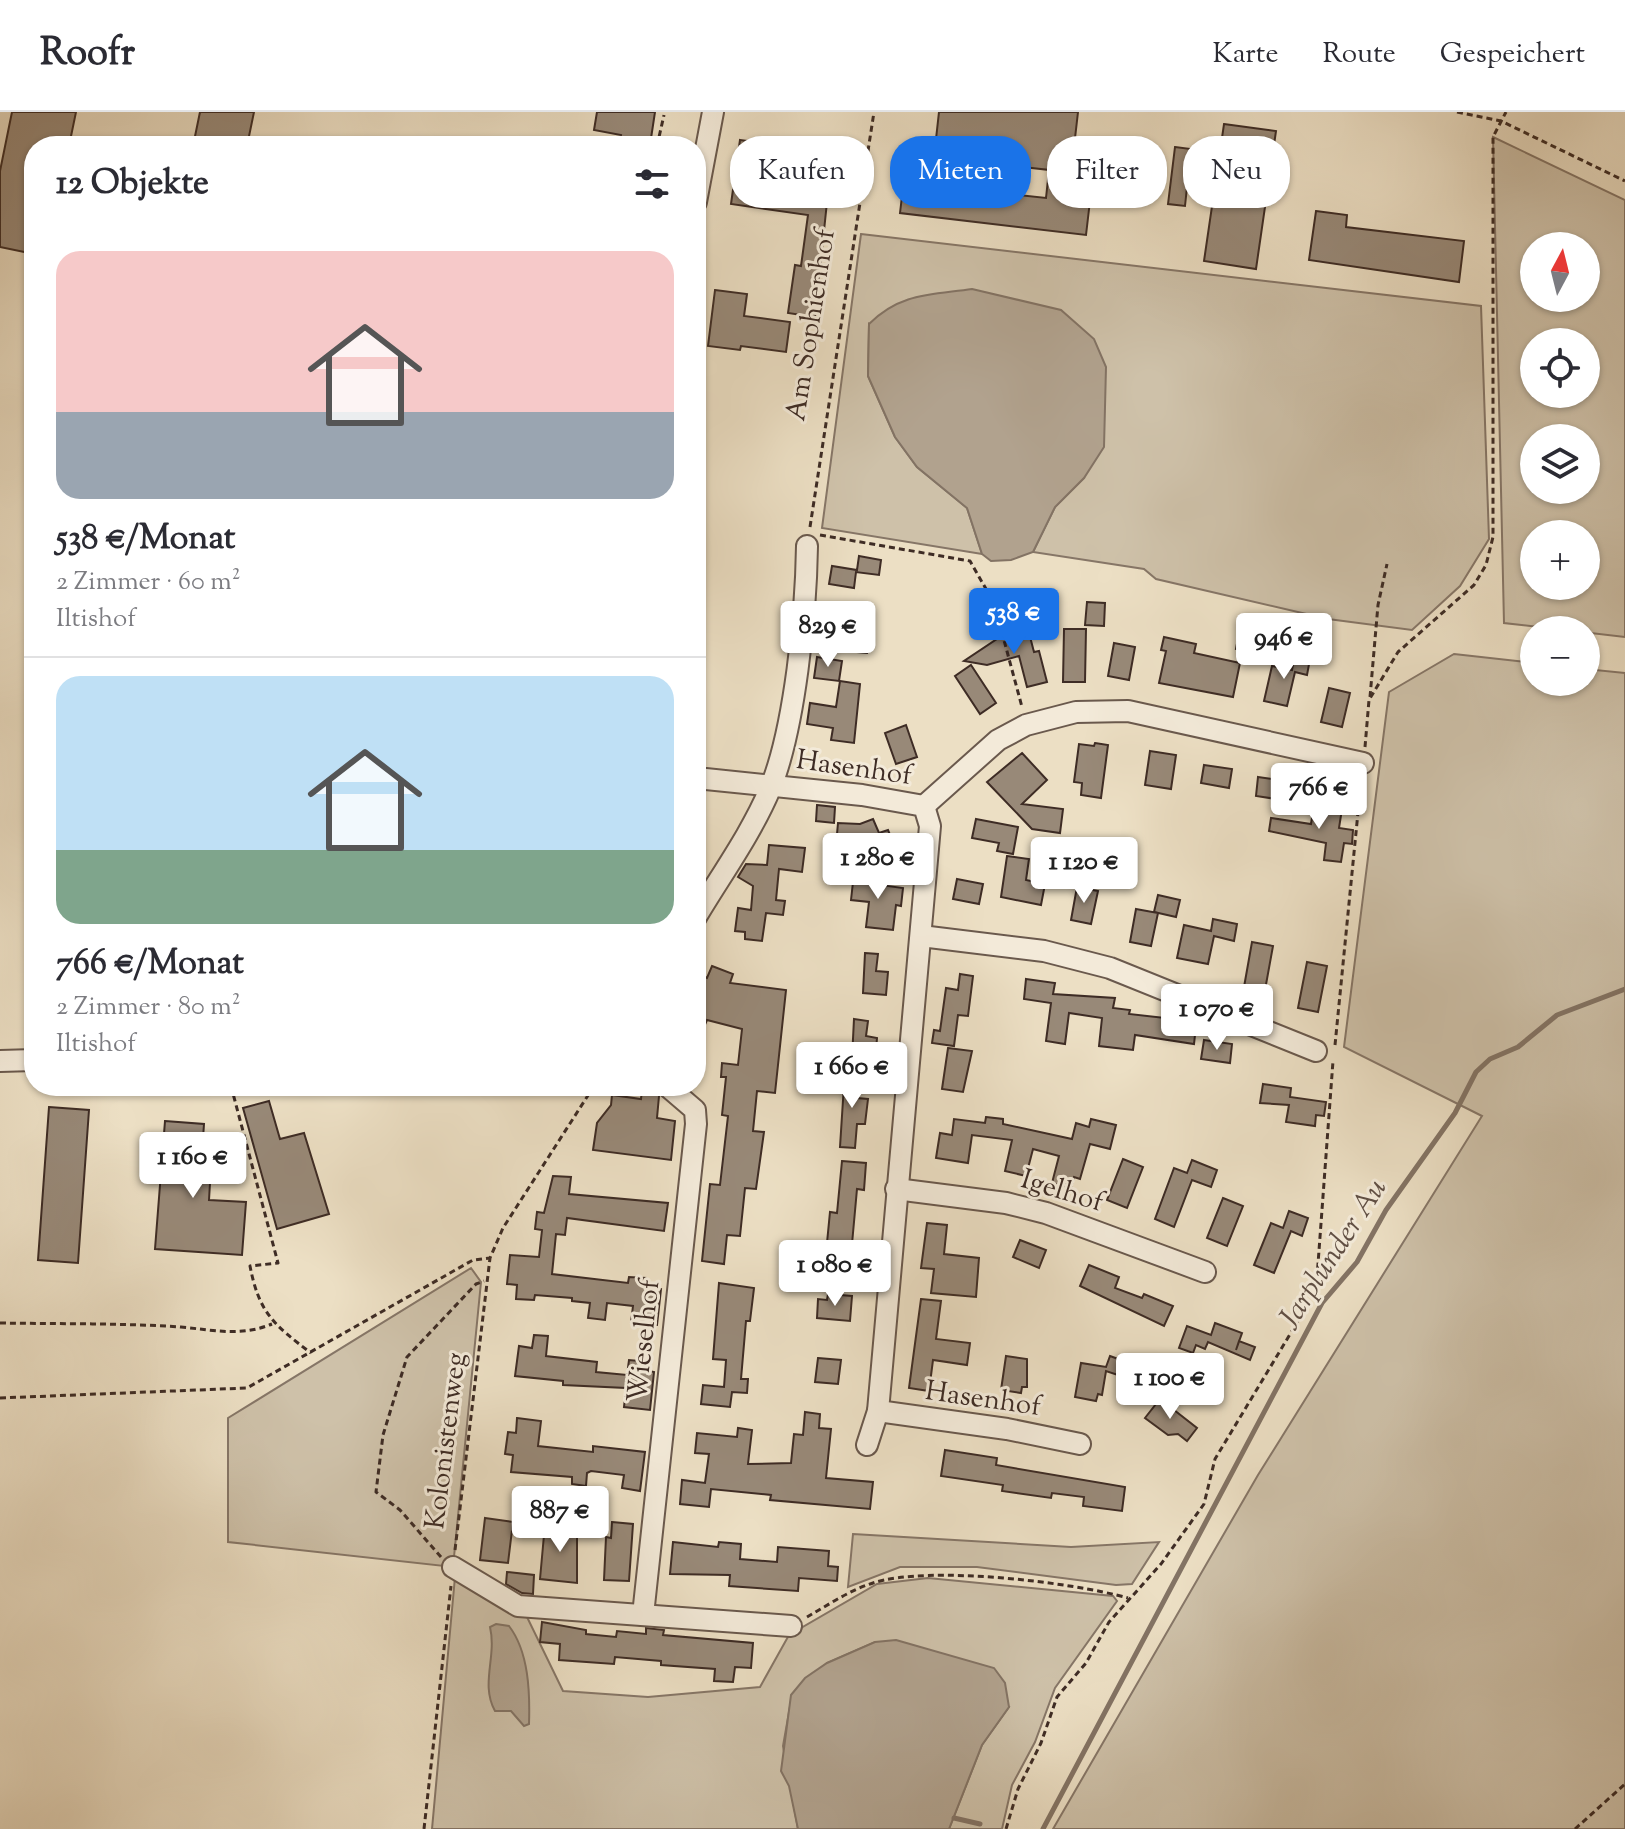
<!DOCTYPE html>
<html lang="de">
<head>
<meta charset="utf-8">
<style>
  :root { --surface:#fff; --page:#f7f7f7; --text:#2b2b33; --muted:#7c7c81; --line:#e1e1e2; --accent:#1a73e8 }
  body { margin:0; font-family:"Sorts Mill Goudy",serif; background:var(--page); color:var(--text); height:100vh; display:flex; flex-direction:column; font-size:30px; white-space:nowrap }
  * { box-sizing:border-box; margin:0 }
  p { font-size:26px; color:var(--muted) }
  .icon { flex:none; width:44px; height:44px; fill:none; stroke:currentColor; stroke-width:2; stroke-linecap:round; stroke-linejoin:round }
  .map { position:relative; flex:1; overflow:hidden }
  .panel { position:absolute; left:24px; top:24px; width:682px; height:960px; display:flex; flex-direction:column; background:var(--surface); border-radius:32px; box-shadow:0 2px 6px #0004 }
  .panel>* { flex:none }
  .guide { position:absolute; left:730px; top:24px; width:760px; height:72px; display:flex; gap:16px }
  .needle { width:52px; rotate:7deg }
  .buttons { position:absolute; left:1520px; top:120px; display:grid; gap:16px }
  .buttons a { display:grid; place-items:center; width:80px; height:80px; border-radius:50%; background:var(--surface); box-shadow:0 2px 6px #0004; font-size:40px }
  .price { position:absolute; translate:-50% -68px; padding:0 18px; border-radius:8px; background:#fff; color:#222; font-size:26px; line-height:52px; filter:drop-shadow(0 2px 4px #0008) }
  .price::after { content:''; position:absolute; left:50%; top:48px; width:24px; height:18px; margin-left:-12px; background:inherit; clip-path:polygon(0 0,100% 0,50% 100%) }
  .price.current { background:var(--accent); color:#fff }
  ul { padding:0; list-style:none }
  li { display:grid; align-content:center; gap:16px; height:424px; padding:0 32px }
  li+li { border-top:2px solid var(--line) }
  li span { display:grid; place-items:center; height:248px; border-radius:24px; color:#555 }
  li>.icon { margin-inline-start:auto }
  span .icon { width:144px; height:144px; fill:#fffc; stroke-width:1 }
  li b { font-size:34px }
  h2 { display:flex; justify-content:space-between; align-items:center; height:96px; padding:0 32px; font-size:34px }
  .pill { padding:0 28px; border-radius:32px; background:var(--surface); box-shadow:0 2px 6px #0004; font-size:28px; line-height:72px }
  .pill.current { background:var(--accent); color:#fff }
  header { display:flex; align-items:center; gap:48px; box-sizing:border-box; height:112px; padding:0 40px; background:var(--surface); border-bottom:2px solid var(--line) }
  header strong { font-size:38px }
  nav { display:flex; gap:44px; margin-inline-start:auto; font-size:28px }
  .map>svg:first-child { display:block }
  .green { fill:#cec1a9; stroke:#867667; stroke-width:2; fill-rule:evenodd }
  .water { fill:#b1a28e; stroke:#837364; stroke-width:2 }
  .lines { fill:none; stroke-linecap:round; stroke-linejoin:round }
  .stream { stroke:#837364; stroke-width:5 }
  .building { fill:#988978; stroke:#3e2c25; stroke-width:2; fill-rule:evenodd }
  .minor-casing { stroke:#6a594d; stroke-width:24 }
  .path { stroke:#3e2c25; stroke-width:3; stroke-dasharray:6 4; stroke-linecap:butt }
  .minor { stroke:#f3ead9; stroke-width:20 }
  .labels { text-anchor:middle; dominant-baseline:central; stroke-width:6; stroke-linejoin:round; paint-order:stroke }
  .street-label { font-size:28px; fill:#3e2c25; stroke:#f3ead9 }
  .water-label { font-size:30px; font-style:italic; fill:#604f44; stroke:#f3ead9 }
</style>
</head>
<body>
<header>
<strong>Roofr</strong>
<nav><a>Karte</a><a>Route</a><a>Gespeichert</a></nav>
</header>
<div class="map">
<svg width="1625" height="1717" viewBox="0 0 1625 1717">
  <rect width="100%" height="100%" fill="#ecdfc4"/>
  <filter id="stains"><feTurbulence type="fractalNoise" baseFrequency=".0025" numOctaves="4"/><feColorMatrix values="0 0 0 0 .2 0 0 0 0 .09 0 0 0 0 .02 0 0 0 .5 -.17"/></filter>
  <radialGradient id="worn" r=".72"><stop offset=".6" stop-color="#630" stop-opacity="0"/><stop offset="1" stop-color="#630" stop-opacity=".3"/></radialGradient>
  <!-- green -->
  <g class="green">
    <path d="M 1493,25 L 1625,88 L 1625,525 L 1504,511 ZM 1586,134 L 1586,186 L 1534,186 L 1534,134 ZM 1586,230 L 1586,282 L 1534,282 L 1534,230 ZM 1586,326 L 1586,378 L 1534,378 L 1534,326 ZM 1586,422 L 1586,474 L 1534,474 L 1534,422 Z"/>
    <polygon points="861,122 1481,194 1489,427 1460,474 1412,518 1328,507 1156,467 1144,457 1033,440 1055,395 1084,366 869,212 868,264 895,325 917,355 967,396 982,442 822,416"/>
    <polygon points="1454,542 1534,551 1534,570 1586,570 1586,557 1625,561 1625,1717 1053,1717 1258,1363 1482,1004 1344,935 1389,580"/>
    <polygon points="471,1156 481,1170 453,1455 228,1430 228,1306"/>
    <polygon points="853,1422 1071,1435 1159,1430 1132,1472 1116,1473 977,1455 900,1455 848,1475"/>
    <polygon points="455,1465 527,1505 563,1579 648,1585 760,1575 789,1523 877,1472 928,1466 1113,1484 1117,1489 1055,1576 1035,1630 1012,1673 1002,1717 949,1717 982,1633 1009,1595 875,1530 827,1551 792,1583 783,1634 798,1717 432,1717"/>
  </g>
  <!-- water -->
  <g class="water">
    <path d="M 972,177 L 1061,198 L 1094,227 L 1106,255 L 1104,335 L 1084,366 L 1055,395 L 1033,440 L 1011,448 L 991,449 L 982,442 L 967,396 L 917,355 L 895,325 L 868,264 L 869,212 C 900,181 930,183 972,177 Z"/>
    <path d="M 496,1512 L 509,1514 C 529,1540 530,1581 529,1612 L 524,1614 L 511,1599 L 495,1599 C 480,1572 497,1545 490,1515 Z"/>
    <polygon points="896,1528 994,1556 1005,1571 1009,1595 982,1633 949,1717 798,1717 789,1674 781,1659 791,1583 805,1566 827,1551 875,1530"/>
  </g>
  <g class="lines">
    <!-- stream -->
    <g class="stream">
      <polyline points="954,1706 980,1712"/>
      <polyline points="1043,1717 1322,1191 1357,1150 1386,1098 1455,1001 1476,960 1490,947 1518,935 1557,903 1625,877"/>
    </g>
  </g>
  <!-- building -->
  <g class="building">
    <polygon points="12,0 76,0 69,34 34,34 34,142 0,135 0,59"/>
    <polygon points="200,0 254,0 247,34 193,34"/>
    <polygon points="597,0 655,0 650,33 620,28 621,23 594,18"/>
    <path d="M 939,0 L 1078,0 L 1071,61 L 1093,63 L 1086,123 L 900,101 L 907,42 L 934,45 ZM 952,47 L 1049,58 L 1046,86 L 948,75 Z"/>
    <polygon points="1224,12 1276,19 1256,157 1204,149"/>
    <polygon points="740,28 848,43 841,92 827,90 815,205 788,201 795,153 801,154 808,103 731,92"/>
    <polygon points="1175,35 1191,37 1185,94 1168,92"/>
    <polygon points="1316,99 1347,103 1346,115 1464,129 1459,170 1309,148"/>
    <polygon points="715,178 747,182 744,204 790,210 786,240 741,234 740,238 708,234"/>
    <polygon points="859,444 881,448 879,463 856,460 854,476 829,472 832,454 857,458"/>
    <polygon points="1087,490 1105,491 1104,514 1085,513"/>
    <polygon points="825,499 850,503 847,523 822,519"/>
    <polygon points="1240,515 1257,518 1252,540 1236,537"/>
    <polygon points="1028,517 1034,540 1039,539 1047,570 1027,575 1019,544 987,553 964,549 1003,523"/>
    <polygon points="1064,517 1086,517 1085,570 1063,570"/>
    <polygon points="848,523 869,525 867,541 846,539"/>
    <polygon points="1164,525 1196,532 1194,541 1240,551 1233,585 1159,571 1166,539 1161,538"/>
    <polygon points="1114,531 1135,535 1129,568 1108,564"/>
    <polygon points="1295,543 1310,547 1307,563 1295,560 1287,594 1264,589 1272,554 1292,558"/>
    <polygon points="817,545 842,549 839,569 814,566"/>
    <polygon points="971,553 996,591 980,602 955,564"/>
    <polygon points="840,569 860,572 854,631 831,628 833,616 807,612 810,591 836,595"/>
    <polygon points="1329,576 1350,581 1342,615 1321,610"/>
    <polygon points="906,613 917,645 896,652 885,621"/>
    <polygon points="1095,631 1108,633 1101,686 1081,683 1082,671 1074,670 1079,632 1094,634"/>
    <polygon points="1150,639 1176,643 1171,677 1145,673"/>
    <polygon points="1022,641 1047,668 1022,692 1063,697 1060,721 1032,717 987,670"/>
    <polygon points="1204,653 1232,657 1229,676 1201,671"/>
    <polygon points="1258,665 1286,669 1283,688 1256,684"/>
    <polygon points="817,693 835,695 834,711 816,709"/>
    <polygon points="1314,693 1342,697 1339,716 1353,718 1352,732 1344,731 1341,750 1324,748 1326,731 1269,719 1271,706 1311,712"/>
    <polygon points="873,707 879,721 888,718 898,742 874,751 868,735 836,733 838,711 860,712"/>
    <polygon points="976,707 1018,715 1013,742 997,739 999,731 972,726"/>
    <polygon points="769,733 805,736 802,760 779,757 776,788 785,789 783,803 766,801 762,829 745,827 745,820 735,819 738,796 751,798 753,774 738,765 746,752 767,753"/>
    <polygon points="1007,744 1029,747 1026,768 1045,772 1041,793 1001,785"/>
    <polygon points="864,762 881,764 880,773 903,776 901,794 896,793 893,818 866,815 869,790 851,788 853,770 863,771"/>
    <polygon points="957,767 983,772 979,792 953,787"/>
    <polygon points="1077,775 1098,779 1091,812 1071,808"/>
    <polygon points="1158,783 1180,788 1176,805 1154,800"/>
    <polygon points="1136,797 1158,801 1151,834 1130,830"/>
    <polygon points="1213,807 1237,812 1234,829 1214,824 1208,852 1177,846 1184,813 1211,819"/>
    <polygon points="1252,830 1273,834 1265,878 1244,875"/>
    <polygon points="865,841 878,842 876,859 888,860 886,883 863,881"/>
    <polygon points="1307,850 1327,854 1318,900 1298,896"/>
    <polygon points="712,854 733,862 730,871 786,878 775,981 757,979 753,1019 764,1020 756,1077 745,1076 740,1124 727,1123 724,1152 702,1149 710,1072 720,1073 728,1004 722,1003 726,965 721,965 722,951 738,953 742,917 707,908 696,933 696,862 707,866"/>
    <polygon points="960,862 973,864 968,904 958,903 954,934 932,931 934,918 940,919 946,876 958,878"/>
    <polygon points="1026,867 1055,871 1053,882 1115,886 1113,896 1130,898 1129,902 1183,908 1184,901 1189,902 1197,905 1194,932 1135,923 1133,938 1099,934 1102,906 1069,901 1065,932 1046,929 1051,891 1024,887"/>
    <polygon points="854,907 868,909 866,924 877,926 875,950 852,947"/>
    <polygon points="1204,928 1232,932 1230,951 1201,947"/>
    <polygon points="948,936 972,939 963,980 942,977"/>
    <polygon points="845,957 859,958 856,985 845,985 868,987 865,1012 857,1012 855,1036 840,1035"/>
    <polygon points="1263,972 1291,976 1290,985 1326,990 1324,1004 1316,1003 1315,1014 1286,1010 1289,993 1260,991"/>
    <polygon points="642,978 655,979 659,984 657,1006 675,1009 671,1048 593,1038 597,1011 611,993 612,983 641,987"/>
    <polygon points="269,989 280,1027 304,1021 329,1102 277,1117 243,996"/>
    <polygon points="49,995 89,998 78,1151 38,1148"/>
    <polygon points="986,1005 1003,1007 1003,1012 1072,1027 1076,1011 1089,1015 1091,1007 1116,1013 1110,1037 1090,1032 1080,1067 1074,1065 1071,1076 1052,1071 1059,1044 1033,1037 1026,1064 1005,1059 1012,1028 972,1023 968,1051 936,1046 940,1021 952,1023 954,1007 985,1011"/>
    <polygon points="165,1009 204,1012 200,1070 210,1071 209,1088 246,1090 242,1143 155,1137"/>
    <polygon points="1123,1047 1143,1055 1127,1096 1107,1088"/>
    <polygon points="1192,1048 1217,1058 1211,1075 1192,1068 1174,1115 1155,1107 1174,1056 1187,1061"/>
    <polygon points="842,1049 866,1051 864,1078 857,1077 851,1143 826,1141 830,1100 837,1101"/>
    <polygon points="553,1064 571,1065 569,1082 668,1091 664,1119 567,1106 565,1123 556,1122 552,1162 628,1171 629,1165 646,1166 645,1175 661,1177 657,1213 631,1210 633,1194 607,1191 605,1208 588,1206 590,1191 572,1189 572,1186 535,1183 534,1188 516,1187 517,1173 507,1172 510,1143 539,1145 542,1118 535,1117 537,1100 544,1101"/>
    <polygon points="1223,1086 1243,1094 1227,1134 1207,1126"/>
    <polygon points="1289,1099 1308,1106 1302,1124 1291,1119 1274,1161 1254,1153 1271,1111 1283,1116"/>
    <polygon points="927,1111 947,1113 944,1142 979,1146 976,1185 931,1181 934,1157 921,1156"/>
    <polygon points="1020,1128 1046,1138 1039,1156 1013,1145"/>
    <polygon points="1089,1153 1119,1165 1115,1176 1142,1186 1144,1182 1173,1194 1164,1214 1080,1174"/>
    <polygon points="719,1171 754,1176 750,1209 746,1209 741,1267 748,1267 747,1281 732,1280 730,1295 701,1292 703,1273 724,1275 726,1248 713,1247"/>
    <polygon points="828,1182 852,1184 850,1209 817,1206 818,1187 827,1188"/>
    <polygon points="921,1187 941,1189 936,1227 970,1231 967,1253 933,1248 929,1279 909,1276"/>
    <polygon points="1215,1211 1242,1221 1236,1238 1239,1229 1255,1235 1250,1248 1208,1230 1205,1237 1196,1233 1193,1241 1179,1236 1187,1214 1211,1223"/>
    <polygon points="534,1223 548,1224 546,1244 597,1250 596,1260 627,1263 629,1248 650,1250 649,1259 654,1260 650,1298 624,1295 626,1276 563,1273 563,1269 515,1264 519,1234 532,1236"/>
    <polygon points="1006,1244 1027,1247 1027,1275 1022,1275 1021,1281 1001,1278"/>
    <polygon points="1110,1244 1132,1252 1127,1266 1106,1259 1102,1283 1098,1282 1096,1289 1075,1285 1081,1251 1106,1255"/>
    <polygon points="818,1246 841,1248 838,1272 815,1270"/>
    <polygon points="1160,1287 1197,1316 1187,1329 1178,1322 1168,1323 1145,1306"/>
    <polygon points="805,1300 820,1302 819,1316 831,1317 826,1366 873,1370 870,1397 770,1388 771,1383 711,1377 709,1395 680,1392 682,1368 705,1371 709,1342 695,1341 697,1321 737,1325 738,1316 752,1318 748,1352 791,1351 794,1322 803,1323"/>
    <polygon points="517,1306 541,1309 538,1334 593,1340 593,1334 645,1340 640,1379 622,1376 624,1363 591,1359 587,1361 586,1374 572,1372 572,1365 511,1360 513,1343 505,1342 508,1320 516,1321"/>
    <polygon points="945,1338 997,1346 996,1353 1125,1375 1122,1399 1083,1394 1084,1385 1052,1381 1051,1386 1002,1379 1003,1373 941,1364"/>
    <polygon points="485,1406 513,1410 508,1451 480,1448"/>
    <polygon points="612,1410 633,1412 629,1469 604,1468 606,1425 611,1426"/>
    <polygon points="545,1412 577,1415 577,1471 540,1467"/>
    <polygon points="673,1430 718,1435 719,1430 741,1432 740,1447 777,1450 778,1435 829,1439 828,1454 838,1455 837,1469 799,1466 798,1479 729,1474 730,1463 670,1462"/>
    <polygon points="507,1460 534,1463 533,1482 522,1481 506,1472"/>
    <polygon points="542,1510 586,1518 586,1522 616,1525 617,1519 646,1522 646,1516 664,1518 663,1523 753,1531 751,1556 735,1555 733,1570 714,1569 715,1557 661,1553 661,1549 615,1545 614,1552 559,1548 560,1532 540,1530"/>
  </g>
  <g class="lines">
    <!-- minor casing -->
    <g class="minor-casing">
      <g id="minor">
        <polyline points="696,90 713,0"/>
        <polyline points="696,666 862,683 924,694 930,714 878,1299 867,1333"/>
        <polyline points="924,694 998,628 1026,613 1076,600 1128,599 1363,651"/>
        <path d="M 696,805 C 721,763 751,722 770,677 C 795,616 806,501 807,434"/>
        <polyline points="921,824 1044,839 1110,856 1316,939"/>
        <polyline points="0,949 34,948"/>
        <polyline points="896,1077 1006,1091 1046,1101 1205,1160"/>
        <polyline points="878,1299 1007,1317 1080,1332"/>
        <polyline points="453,1455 518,1494 791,1514"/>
        <polyline points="643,1503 696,1012 695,998 667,974"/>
      </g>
    </g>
    <!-- path -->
    <g class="path">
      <polyline points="1457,0 1501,9 1625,69"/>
      <polyline points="657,34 664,3"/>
      <polyline points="810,415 874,0"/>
      <polyline points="820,423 970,449 994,491 1022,595"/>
      <polyline points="1370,585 1378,493 1387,452"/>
      <polyline points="1365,635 1369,588 1398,540 1474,473 1486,453 1493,425 1493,25 1506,0"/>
      <polyline points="1335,933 1361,670"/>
      <path d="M 231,974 L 278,1151 L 250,1154 C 259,1201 274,1213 311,1241"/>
      <path d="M 0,1211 C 60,1212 121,1211 181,1215 C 214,1218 240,1225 272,1212"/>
      <polyline points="0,1286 247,1276 473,1148 490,1146"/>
      <polyline points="455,1438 490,1146 503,1116 594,974"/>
      <polyline points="441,1445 400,1398 376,1380 383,1323 407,1245 476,1172 484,1169"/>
      <path d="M 807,1505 C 828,1493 850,1478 873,1471 C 929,1453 1071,1470 1128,1486"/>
      <polyline points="424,1717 451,1474"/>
      <polyline points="1006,1717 1018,1677 1041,1631 1057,1585 1086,1551 1109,1510 1161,1452 1204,1392 1215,1347 1316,1179 1333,949"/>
      <polyline points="1575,1717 1625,1672"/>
    </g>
    <!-- minor -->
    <use href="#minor" class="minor"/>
  </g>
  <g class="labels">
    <!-- street labels -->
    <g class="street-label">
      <text transform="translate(812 213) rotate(-81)">Am Sophienhof</text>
      <text transform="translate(854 657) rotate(8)">Hasenhof</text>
      <text transform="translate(1062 1080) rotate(17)">Igelhof</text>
      <text transform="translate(645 1229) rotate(-84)">Wieselhof</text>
      <text transform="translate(983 1288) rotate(8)">Hasenhof</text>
      <text transform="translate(447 1329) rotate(-83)">Kolonistenweg</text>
    </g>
    <!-- water labels -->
    <g class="water-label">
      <text transform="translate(1334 1142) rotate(-57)">Jarplunder Au</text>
    </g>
  </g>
  <rect width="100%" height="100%" filter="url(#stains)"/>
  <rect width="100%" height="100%" fill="url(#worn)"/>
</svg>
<div class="buttons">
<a><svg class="needle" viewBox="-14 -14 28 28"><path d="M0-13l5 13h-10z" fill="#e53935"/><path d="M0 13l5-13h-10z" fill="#7c7c81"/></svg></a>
<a><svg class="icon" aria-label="locate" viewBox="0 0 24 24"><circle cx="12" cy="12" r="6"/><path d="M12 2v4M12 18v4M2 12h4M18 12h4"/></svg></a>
<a><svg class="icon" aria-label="layers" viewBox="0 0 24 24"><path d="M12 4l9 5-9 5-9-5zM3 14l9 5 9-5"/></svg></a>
<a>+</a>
<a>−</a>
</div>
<b class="price current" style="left:1014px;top:544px">538 €</b>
<b class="price" style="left:828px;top:557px">829 €</b>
<b class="price" style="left:1284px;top:569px">946 €</b>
<b class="price" style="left:1319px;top:719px">766 €</b>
<b class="price" style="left:878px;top:789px">1 280 €</b>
<b class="price" style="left:1084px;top:793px">1 120 €</b>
<b class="price" style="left:1217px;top:940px">1 070 €</b>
<b class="price" style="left:852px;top:998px">1 660 €</b>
<b class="price" style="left:193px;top:1088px">1 160 €</b>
<b class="price" style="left:835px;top:1196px">1 080 €</b>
<b class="price" style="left:1170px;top:1309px">1 100 €</b>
<b class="price" style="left:560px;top:1442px">887 €</b>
<div class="guide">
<a class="pill">Kaufen</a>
<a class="pill current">Mieten</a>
<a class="pill">Filter</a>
<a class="pill">Neu</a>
</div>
<section class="panel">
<h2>12 Objekte<svg class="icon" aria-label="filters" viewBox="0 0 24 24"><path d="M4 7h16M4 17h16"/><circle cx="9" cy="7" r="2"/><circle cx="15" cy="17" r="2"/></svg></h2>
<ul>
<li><span style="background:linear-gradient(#f6c9c9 65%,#9aa5b1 0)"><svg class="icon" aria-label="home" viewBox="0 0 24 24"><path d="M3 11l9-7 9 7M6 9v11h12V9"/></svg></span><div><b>538 €/Monat</b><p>2 Zimmer · 60 m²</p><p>Iltishof</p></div></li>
<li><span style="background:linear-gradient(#bfe0f5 70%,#7fa58c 0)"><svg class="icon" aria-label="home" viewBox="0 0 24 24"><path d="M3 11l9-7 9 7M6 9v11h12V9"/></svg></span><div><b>766 €/Monat</b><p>2 Zimmer · 80 m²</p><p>Iltishof</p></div></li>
</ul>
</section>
</div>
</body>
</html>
